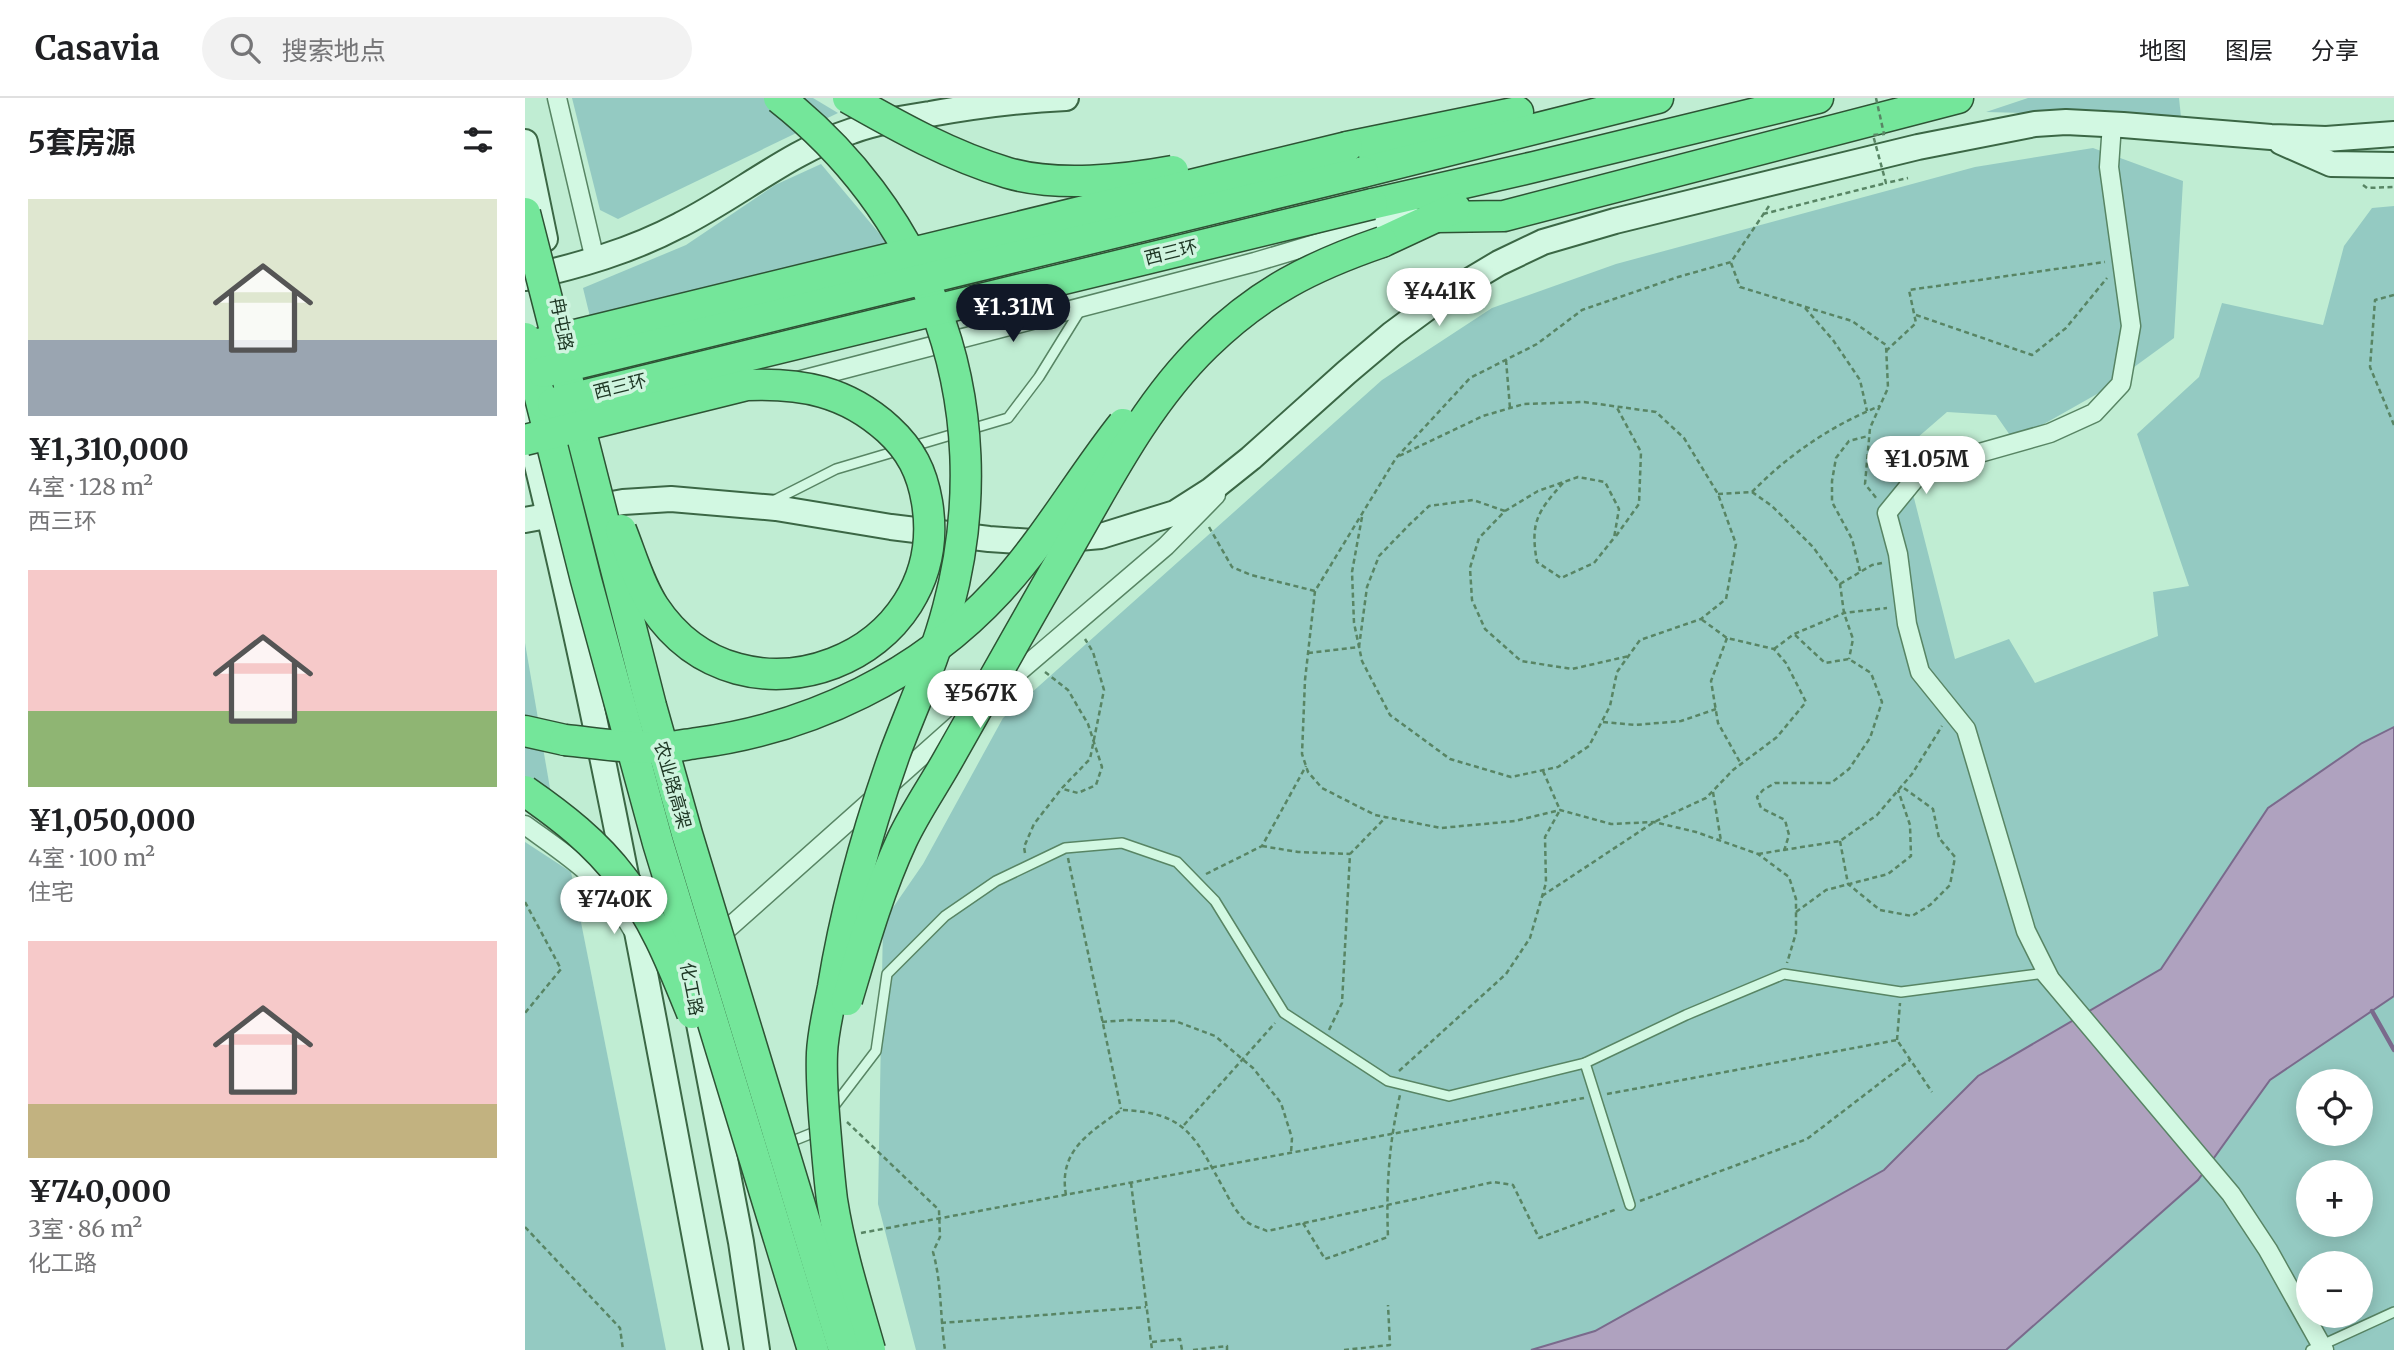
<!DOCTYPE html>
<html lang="zh">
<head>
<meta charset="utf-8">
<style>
  :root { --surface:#fff; --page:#f2f2f2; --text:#202124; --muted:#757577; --line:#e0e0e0; --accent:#111827 }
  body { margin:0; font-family:Merriweather,"Noto Sans SC",serif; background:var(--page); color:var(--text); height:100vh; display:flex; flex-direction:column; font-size:26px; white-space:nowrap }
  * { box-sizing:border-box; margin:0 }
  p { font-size:23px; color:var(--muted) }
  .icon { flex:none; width:38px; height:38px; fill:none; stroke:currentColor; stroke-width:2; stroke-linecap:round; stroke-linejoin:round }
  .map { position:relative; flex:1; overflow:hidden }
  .side { display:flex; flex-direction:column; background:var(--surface); width:525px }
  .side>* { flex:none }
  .controls { position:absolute; left:1771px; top:971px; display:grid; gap:14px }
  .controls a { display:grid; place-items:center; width:77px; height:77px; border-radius:50%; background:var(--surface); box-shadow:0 4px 18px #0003; font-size:35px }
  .price { position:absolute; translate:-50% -60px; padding:0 16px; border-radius:24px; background:#fff; color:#222; font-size:23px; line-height:46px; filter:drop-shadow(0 2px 4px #0008) }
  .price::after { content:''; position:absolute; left:50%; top:42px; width:21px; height:16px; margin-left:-10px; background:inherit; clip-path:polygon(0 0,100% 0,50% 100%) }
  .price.on { background:var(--accent); color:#fff }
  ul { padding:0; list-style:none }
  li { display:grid; align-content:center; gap:14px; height:371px; padding:0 28px }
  li span { display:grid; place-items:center; height:217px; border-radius:0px; color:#555 }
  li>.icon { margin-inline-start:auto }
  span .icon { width:126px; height:126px; fill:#fffc; stroke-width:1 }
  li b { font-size:30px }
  h2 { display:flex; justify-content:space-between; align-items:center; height:84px; padding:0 28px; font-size:30px }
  header { display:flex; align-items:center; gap:42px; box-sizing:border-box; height:98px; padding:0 35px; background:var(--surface); border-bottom:2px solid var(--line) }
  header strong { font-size:33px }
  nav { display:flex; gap:38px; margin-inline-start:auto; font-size:24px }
  .search { width:490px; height:63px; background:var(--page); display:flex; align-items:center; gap:18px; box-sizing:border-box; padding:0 24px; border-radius:38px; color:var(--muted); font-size:26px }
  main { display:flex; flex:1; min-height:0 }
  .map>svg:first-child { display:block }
  .green { fill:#94cac2; fill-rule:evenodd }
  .water { fill:#afa2bf; stroke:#7a6a8c; stroke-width:2 }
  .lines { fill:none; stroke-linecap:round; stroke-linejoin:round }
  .stream { stroke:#7a6a8c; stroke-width:4.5 }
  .service-casing { stroke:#588564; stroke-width:12 }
  .minor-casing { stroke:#588564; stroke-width:21 }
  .secondary-casing { stroke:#3b6745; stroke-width:28 }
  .trunk-casing { stroke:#2d5334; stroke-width:33 }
  .path { stroke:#588564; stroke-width:2.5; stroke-dasharray:5 3.5; stroke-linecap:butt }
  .service { stroke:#d2f8e2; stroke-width:9 }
  .minor { stroke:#d2f8e2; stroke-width:18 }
  .secondary { stroke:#d2f8e2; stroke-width:24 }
  .trunk { stroke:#74e69a; stroke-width:30 }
  .trunk-bridge-casing { stroke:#2d5334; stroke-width:33; stroke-linecap:butt }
  .path-bridge { stroke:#588564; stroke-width:2.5; stroke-dasharray:5 3.5; stroke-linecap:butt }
  .trunk-bridge { stroke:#74e69a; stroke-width:30 }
  .labels { text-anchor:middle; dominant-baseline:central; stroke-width:7; stroke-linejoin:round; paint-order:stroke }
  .street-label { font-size:18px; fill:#1c3522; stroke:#cff4df }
</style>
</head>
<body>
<header>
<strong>Casavia</strong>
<div class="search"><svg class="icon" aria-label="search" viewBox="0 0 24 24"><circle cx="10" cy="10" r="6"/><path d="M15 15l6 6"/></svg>搜索地点</div>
<nav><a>地图</a><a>图层</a><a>分享</a></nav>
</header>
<main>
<section class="side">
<h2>5套房源<svg class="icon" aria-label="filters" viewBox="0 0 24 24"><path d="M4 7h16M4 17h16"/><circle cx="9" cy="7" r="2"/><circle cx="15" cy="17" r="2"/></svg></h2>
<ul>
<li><span style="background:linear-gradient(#dfe7d0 65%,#9aa5b1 0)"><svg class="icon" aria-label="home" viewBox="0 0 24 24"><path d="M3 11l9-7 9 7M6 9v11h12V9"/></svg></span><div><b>¥1,310,000</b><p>4室 · 128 m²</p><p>西三环</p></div></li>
<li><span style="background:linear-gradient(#f6c9c9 65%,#8fb573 0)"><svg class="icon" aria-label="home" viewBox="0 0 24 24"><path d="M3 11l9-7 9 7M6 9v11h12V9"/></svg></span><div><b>¥1,050,000</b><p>4室 · 100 m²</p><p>住宅</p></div></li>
<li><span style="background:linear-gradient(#f6c9c9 75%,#c2b280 0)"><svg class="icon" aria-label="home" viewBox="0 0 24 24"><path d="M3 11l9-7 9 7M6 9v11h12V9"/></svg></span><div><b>¥740,000</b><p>3室 · 86 m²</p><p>化工路</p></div></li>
</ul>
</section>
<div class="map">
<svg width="1869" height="1252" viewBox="0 0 1869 1252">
  <rect width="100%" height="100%" fill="#c0edd3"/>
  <!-- green -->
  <g class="green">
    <polygon points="47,0 288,0 313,15 93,121 75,112"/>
    <polygon points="1503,0 1654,0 1656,19 1461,14"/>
    <path d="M 1568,50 L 1658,83 L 1649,240 L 1572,296 L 1489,343 L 1471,317 L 1422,314 L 1377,353 L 1430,561 L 1484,541 L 1510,585 L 1633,538 L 1628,494 L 1664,488 L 1612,336 L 1674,279 L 1697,205 L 1798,227 L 1819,148 L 1847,110 L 1869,108 L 1869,1252 L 391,1252 L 353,1106 L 358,824 L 398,766 L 478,620 L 857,282 L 967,210 L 1091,166 L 1450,69 ZM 1783,984 L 1836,984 L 1836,1036 L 1783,1036 ZM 1783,1074 L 1836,1074 L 1836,1127 L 1783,1127 ZM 1783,1166 L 1836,1166 L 1836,1218 L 1783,1218 Z"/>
    <polygon points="296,66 364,147 67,227 58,190 161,147 250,87"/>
    <polygon points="0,545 32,731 0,711"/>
    <polygon points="0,744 46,774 141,1252 0,1252"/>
  </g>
  <!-- water -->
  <polygon class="water" points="1869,629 1869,898 1745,982 1673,1082 1481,1252 1006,1252 1070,1233 1359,1072 1453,978 1636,871 1743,710 1837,645"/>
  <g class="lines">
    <!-- stream -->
    <polyline class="stream" points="1847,913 1869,952"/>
    <!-- service casing -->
    <g class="service-casing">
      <g id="service">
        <polyline points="248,403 311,371 483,320 514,279 556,211"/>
        <polyline points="1060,965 1105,1107"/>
        <polyline points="306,1012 351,953 362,876 420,818 471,783 540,750 597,745 652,764 690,803 759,915 863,983 924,998 1060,965 1161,917 1259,876 1376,894 1520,875"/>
        <polyline points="260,1046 290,1034 294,1029"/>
        <polyline points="1786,1252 1869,1214"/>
      </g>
    </g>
    <!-- minor casing -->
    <g class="minor-casing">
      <g id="minor">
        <polyline points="32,0 70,162"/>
        <polyline points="269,284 730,164 881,119 888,119"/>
        <polyline points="469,595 641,448 691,397"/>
        <path d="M 0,727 C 44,759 81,781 107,831"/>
        <polyline points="172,872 181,850 437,622"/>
        <polyline points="1520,875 1706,1096 1743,1152 1799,1252"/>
        <polyline points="1524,879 1501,833 1441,631 1395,574 1382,526 1373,456 1362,415 1398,371 1525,335 1569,315 1596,286 1606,228 1584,69 1587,26"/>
      </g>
    </g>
    <!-- secondary casing -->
    <g class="secondary-casing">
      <g id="secondary">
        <polyline points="0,44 20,141"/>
        <polyline points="1756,44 1806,66 1869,67"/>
        <path d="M 0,180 C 53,168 106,153 155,127 C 213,98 265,53 327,33 C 352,24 379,20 405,16 C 450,8 495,2 541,0"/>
        <path d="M 0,318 C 77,626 132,940 191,1252"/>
        <polyline points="0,422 98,404 146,401 251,410 366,429 464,441 508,444 576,438 650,415 686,392 726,360 822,274 867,236 917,199 974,165 1018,144 1090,123 1393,49 1510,26 1541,24 1598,27 1746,39 1801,41 1869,36"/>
        <polyline points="170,905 216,1144 232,1252"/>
      </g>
    </g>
    <!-- trunk casing -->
    <g class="trunk-casing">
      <g id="trunk">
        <polyline points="822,49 993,14"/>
        <polyline points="838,74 1133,0"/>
        <polyline points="847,106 1009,69 1293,0"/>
        <polyline points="911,119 979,118 1433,0"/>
        <polyline points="857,144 930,110"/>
        <polyline points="0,633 40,642"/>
      </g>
    </g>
    <!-- path -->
    <g class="path">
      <polyline points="1838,87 1842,90 1869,89"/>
      <polyline points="1244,108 1206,164 1153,179 1057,212 1012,246 945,280 871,360 790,493 780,582 777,656 783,674 797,690 850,717 916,730 990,723 1035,712 1086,726 1129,724 1171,734 1233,756 1264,779 1271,801 1271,835 1262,865"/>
      <polyline points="1238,116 1361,85"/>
      <polyline points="1206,165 1215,189 1327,223 1361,247 1363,290 1345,330 1340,386 1352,401"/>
      <polyline points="1869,197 1850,202 1845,269 1869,327"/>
      <polyline points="1280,210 1308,242 1335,282 1342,313"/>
      <polyline points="1391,217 1507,257 1541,230 1582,180"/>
      <polyline points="1361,253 1391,225 1384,192 1580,164"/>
      <polyline points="981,262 985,310"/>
      <path d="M 1038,385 C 1012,414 1005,425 1012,464 L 1036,480 L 1069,465 L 1089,440 L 1094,411 L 1080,384 L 1053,379 L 1013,393 L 980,413 L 954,440 L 945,470 L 947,502 L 960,531 L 996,563 L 1047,571 L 1104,558"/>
      <polyline points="1227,394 1247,408 1288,449 1315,486 1319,515 1328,541 1324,561"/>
      <path d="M 1193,396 L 1227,394 C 1263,357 1307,327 1355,308"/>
      <polyline points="837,419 827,474 829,525 837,563 865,617 925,661 986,679 1033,669 1064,648 1085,608 1092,574 1115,542 1176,521 1201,501 1211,446 1193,396 1159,340 1131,314 1059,304 999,306 958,318 874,358"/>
      <polyline points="684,429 707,469 726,477 790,493"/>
      <polyline points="1091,438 1114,406 1116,354 1091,308"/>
      <polyline points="1335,473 1327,441 1307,404 1307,383 1311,360 1324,343 1343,338"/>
      <polyline points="1315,486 1347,467 1357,465"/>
      <polyline points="1202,540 1186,583 1193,625 1216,666"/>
      <polyline points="1249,551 1269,536 1319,515 1362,510"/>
      <polyline points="783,555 834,549 842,489 854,458 884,427 904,408 948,402 980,413"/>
      <polyline points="520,574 543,592 563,626 577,669 571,687 553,695 538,691"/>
      <polyline points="1078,624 1110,627 1156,623 1191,611"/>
      <polyline points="1018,673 1035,712"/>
      <polyline points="1188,694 1196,743"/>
      <polyline points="1315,743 1323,786 1355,812 1387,818 1405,807 1425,787 1430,759 1414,740 1408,711 1376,688"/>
      <polyline points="737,748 773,754 825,756"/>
      <polyline points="1259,753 1264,737 1260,722 1236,710 1232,699 1238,692 1250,685 1306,685 1324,671 1345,640 1357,604 1346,575 1324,561 1300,565 1269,536"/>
      <polyline points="500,755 499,749 509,726 537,690 565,661 579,592 568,554 560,541"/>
      <polyline points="1233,756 1315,743 1352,717 1387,676 1417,628"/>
      <polyline points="543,760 596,1011"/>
      <polyline points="681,776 737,748 781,668"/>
      <polyline points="1017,798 1129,724 1181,700 1208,672 1252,639 1281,604 1261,565 1249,551 1202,540 1176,521"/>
      <polyline points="0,804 36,871 0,915"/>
      <polyline points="1271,814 1301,792 1363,776 1386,758 1385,727 1373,692"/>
      <polyline points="577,924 602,922 650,923 690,938 728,970 756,1005 767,1040 766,1055"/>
      <polyline points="804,932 817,905 825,756 861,719"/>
      <polyline points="1372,942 1375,905"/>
      <polyline points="874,973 981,876 1005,840 1021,785 1020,739 1035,712"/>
      <polyline points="1082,996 1372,942 1407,994"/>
      <path d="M 322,1024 L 414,1112 L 415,1139 L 408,1154 C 417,1186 415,1220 420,1252"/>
      <polyline points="659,1027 750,925"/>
      <polyline points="606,1085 627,1252"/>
      <path d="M 541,1097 C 533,1052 565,1035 596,1012 C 663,1014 670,1040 700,1093 C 705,1103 713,1117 722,1124 C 727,1128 736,1130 742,1133 L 969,1084 L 988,1087 L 1014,1140 L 1092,1111"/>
      <polyline points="1115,1103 1282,1041 1385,962"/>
      <path d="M 778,1125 L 800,1161 L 863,1139 C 861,1089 864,1045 875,997"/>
      <polyline points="0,1129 95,1230 98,1252"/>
      <polyline points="336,1135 1059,1000"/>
      <polyline points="416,1225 621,1209"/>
      <polyline points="627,1244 655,1241 657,1252"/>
      <polyline points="668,1252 702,1248 702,1252"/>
      <polyline points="819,1252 865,1247 863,1207"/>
    </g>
    <!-- service -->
    <use href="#service" class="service"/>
    <!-- minor -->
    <use href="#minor" class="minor"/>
    <!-- secondary -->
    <use href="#secondary" class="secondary"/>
    <!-- trunk -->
    <use href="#trunk" class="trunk"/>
    <!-- trunk-bridge casing -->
    <g class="trunk-bridge-casing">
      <g id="trunk-bridge">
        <path d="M 254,0 C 323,54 377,125 409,207 C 447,304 450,410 423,510 C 410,560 388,607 370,655 C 343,731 321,809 308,889 C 304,910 298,933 297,955 C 296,979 298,1005 300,1029 C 302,1053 304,1078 307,1102 C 315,1153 331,1203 345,1252"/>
        <path d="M 323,0 C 374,29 426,58 483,75 C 532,89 599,82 648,73"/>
        <polyline points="0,115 126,608 162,736 319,1252"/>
        <polyline points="0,240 61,482 133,745 288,1252"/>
        <polyline points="13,246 822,49"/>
        <polyline points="18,274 838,74"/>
        <polyline points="28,305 847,106"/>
        <path d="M 0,342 L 222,287 C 277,285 321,293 363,331 C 386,352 397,374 402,404 C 428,561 217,642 129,509 C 114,486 106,457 96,432"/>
        <path d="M 40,642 C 69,645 100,650 130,650 C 144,650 158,647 172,645 C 286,630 396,577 474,492 C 521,441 555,380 598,326"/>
        <path d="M 0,693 C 36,718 71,745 97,780 C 129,819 148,868 167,915"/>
        <path d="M 322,902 C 338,848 353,794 377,742 C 390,714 409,687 424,660 C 461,595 497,530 534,466 C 578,391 618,308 681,247 C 735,194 787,168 857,144"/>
      </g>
    </g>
    <!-- path-bridge -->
    <polyline class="path-bridge" points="1351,0 1359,36 1348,37 1361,85 1383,80"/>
    <!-- trunk-bridge -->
    <use href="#trunk-bridge" class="trunk-bridge"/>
  </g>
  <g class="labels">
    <!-- street labels -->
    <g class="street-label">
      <text transform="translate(646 154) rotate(-14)">西三环</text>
      <text transform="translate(37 226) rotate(79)">冉屯路</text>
      <text transform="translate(95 288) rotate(-14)">西三环</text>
      <text transform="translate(148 687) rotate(74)">农业路高架</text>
      <text transform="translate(167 891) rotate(79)">化工路</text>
    </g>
  </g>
</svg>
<div class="controls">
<a><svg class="icon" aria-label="locate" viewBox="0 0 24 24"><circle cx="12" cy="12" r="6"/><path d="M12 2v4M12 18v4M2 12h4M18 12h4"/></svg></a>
<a>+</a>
<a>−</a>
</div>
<b class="price" style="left:914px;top:230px">¥441K</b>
<b class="price on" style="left:488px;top:246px">¥1.31M</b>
<b class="price" style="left:1401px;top:398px">¥1.05M</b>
<b class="price" style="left:455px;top:632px">¥567K</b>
<b class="price" style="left:89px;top:838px">¥740K</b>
</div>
</main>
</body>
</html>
